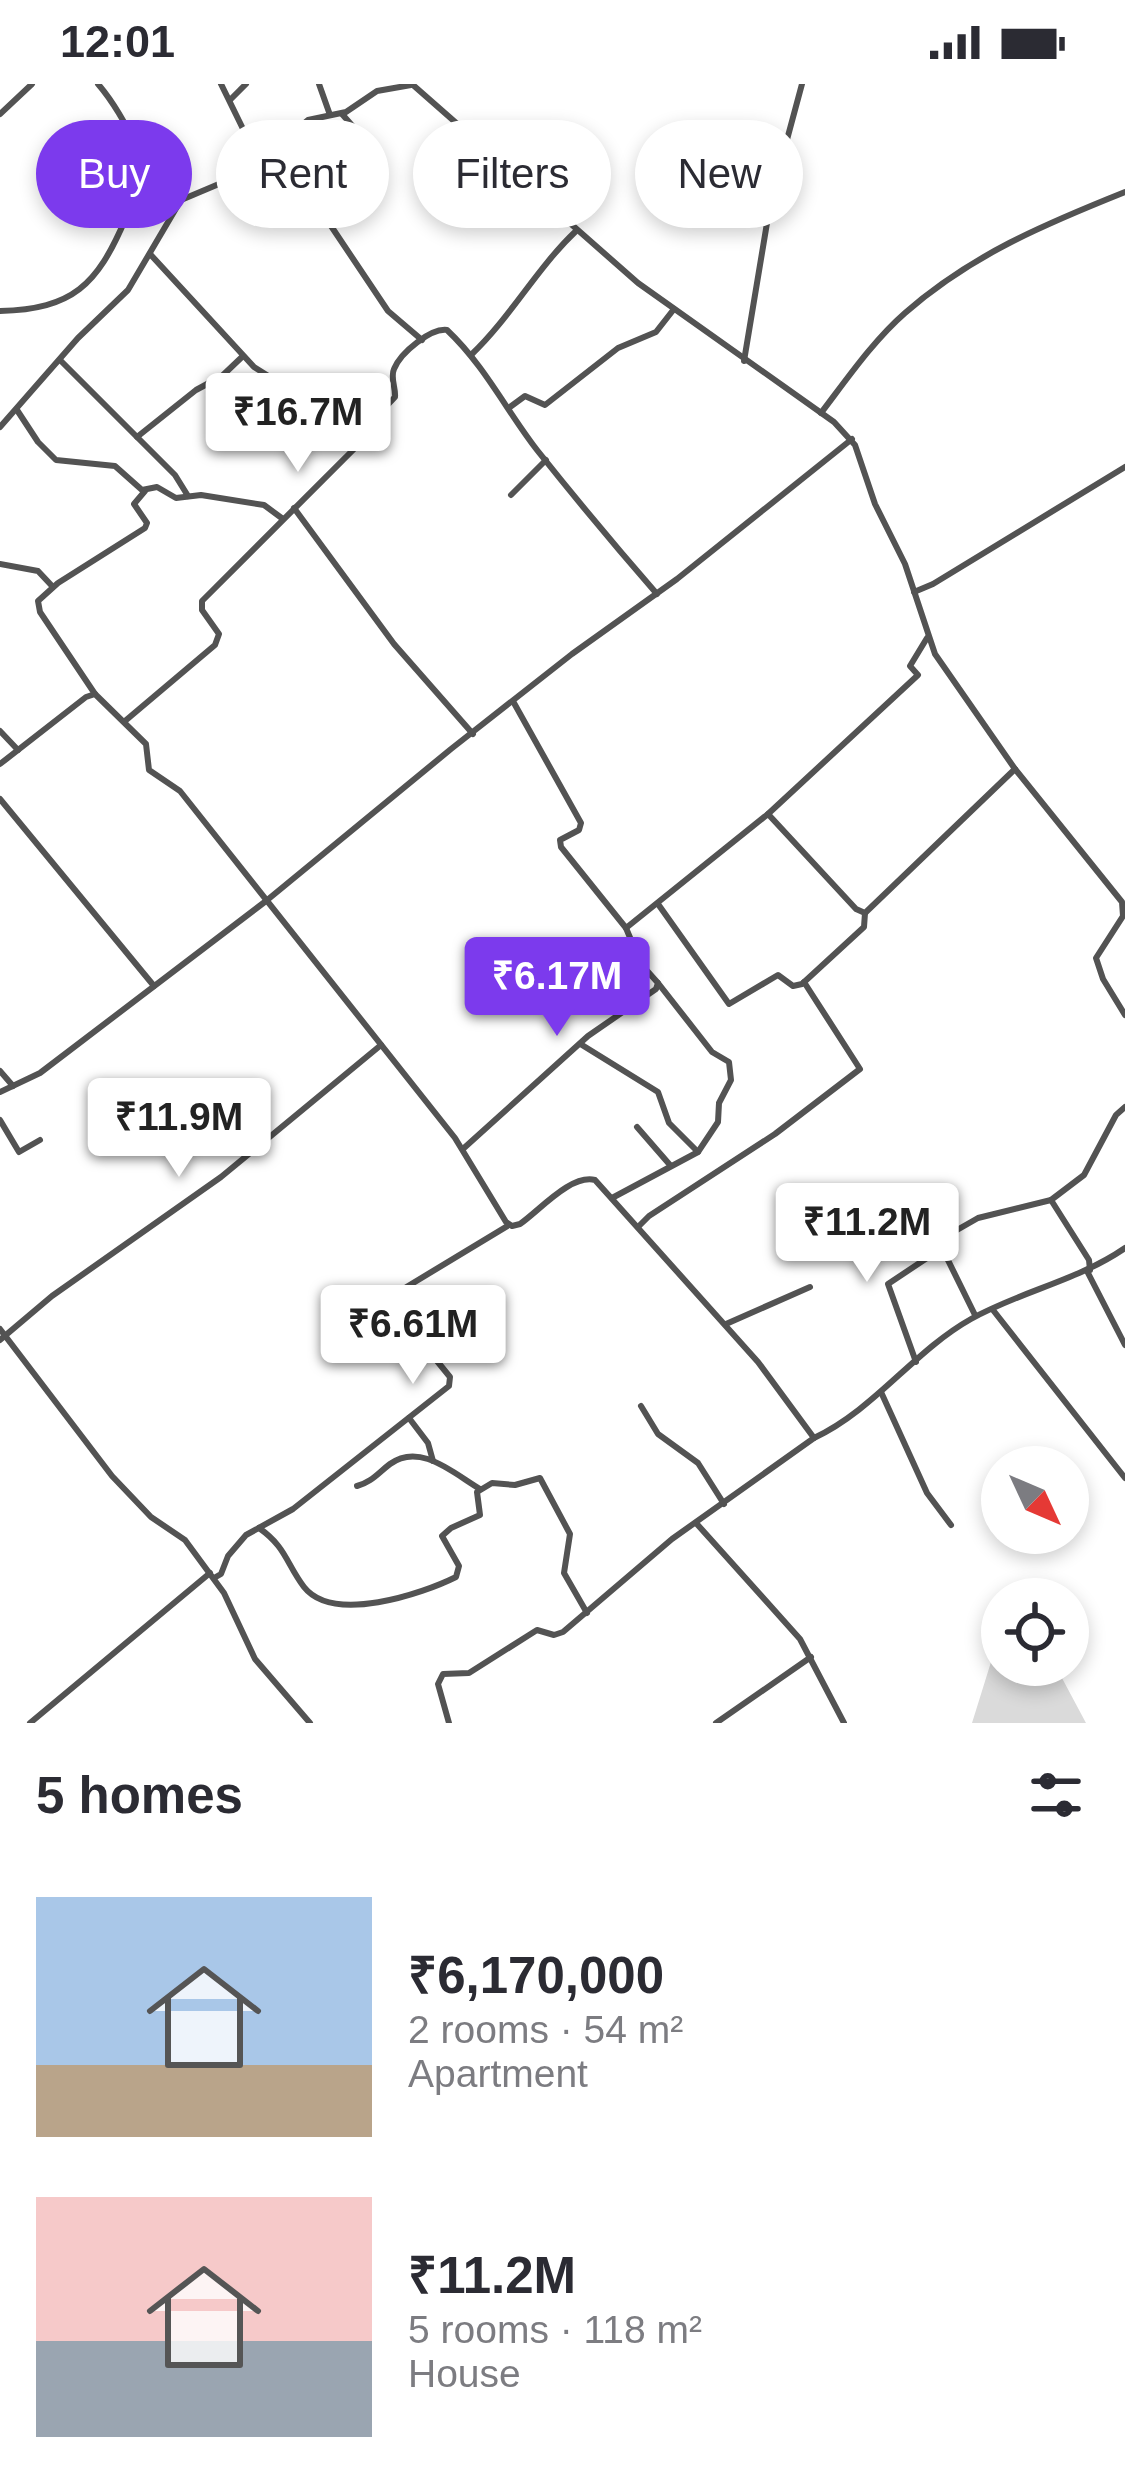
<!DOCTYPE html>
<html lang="en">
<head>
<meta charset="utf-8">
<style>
  :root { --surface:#fff; --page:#f2f2f3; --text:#2b2b33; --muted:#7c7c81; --accent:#7c3aed }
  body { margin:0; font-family:Arial,sans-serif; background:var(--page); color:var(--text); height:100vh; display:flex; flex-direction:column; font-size:45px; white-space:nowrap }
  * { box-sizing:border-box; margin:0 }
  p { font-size:39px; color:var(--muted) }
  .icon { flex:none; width:66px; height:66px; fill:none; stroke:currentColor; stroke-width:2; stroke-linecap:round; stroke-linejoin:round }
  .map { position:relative; height:1639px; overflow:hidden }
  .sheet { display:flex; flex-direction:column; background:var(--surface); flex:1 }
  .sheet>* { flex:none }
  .hud { position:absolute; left:36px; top:36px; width:1053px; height:108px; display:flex; gap:24px }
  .needle { width:78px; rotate:134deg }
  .tools { position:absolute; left:981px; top:1362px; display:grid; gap:24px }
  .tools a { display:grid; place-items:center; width:108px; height:108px; border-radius:50%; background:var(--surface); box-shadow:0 6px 18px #0003; font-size:60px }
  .price { position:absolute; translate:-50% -102px; padding:0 27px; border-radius:12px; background:#fff; color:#222; font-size:39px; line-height:78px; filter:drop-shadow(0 3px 6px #0008) }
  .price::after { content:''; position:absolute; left:50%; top:72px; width:36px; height:27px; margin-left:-18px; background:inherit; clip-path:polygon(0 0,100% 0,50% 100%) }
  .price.on { background:var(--accent); color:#fff }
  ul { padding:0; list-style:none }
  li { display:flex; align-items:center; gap:36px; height:300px; padding:0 36px }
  li span { display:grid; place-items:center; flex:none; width:336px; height:240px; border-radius:0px; color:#555 }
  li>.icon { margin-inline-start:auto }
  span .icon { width:144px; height:144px; fill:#fffc; stroke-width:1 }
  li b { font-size:51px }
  h2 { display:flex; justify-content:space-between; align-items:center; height:144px; padding:0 36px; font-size:51px }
  .tag { padding:0 42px; border-radius:54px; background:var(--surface); box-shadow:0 6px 18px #0003; font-size:42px; line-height:108px }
  .tag.on { background:var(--accent); color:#fff }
  .status { display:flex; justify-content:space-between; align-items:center; height:84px; padding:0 60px; background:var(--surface); direction:ltr }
  .status svg { height:33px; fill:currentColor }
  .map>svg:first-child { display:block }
  .green { fill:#dadada }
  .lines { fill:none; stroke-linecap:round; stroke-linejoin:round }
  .minor { stroke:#535353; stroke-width:6 }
</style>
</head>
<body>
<div class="status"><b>12:01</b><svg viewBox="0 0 49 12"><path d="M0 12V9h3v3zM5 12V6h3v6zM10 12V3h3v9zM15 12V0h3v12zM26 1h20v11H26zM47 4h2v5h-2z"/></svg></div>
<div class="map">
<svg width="1125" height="1639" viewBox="0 0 1125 1639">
  <rect width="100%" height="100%" fill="#fff"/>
  <!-- green -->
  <polygon class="green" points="1002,1570 1002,1581 1055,1581 1086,1639 972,1639 991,1578"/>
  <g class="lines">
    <!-- minor -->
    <g class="minor">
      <path d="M 98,0 C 130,37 143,86 176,123"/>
      <polyline points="221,0 246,51 263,74"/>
      <polyline points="319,0 330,31"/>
      <polyline points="413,1 638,199 834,338 855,361 875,420 905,480 935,570 1015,685 1122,818 1123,832 1096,874 1103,895 1125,931"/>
      <polyline points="230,16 246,0"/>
      <polyline points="0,30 32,0"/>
      <polyline points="271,66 284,78 305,118 327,136 388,227 422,256"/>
      <polyline points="87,72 126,41"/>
      <path d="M 284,78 C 300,73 310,79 325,76 C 340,72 350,64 365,64 L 363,54 L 342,30"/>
      <path d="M 0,227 C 73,225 97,201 125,136 L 112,111 L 144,76"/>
      <path d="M 471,271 C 511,233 536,185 576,147"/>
      <polyline points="60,276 175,391 188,412"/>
      <polyline points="744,277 771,115 802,0"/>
      <polyline points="510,323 525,312 545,321 618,264 656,248 674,225"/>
      <polyline points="17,326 38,358 56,376 115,382 142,406 157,403 176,414 201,411 264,421 283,435"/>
      <path d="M 821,329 C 847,295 873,257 905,229 C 971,171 1045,140 1125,108"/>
      <polyline points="0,343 78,254 128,206 181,116 245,89 308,36 346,28 377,7 411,1"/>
      <path d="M 362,348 L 395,313 C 396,304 390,294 394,285 C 401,268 431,244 447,246 C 485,282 506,326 537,366 C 576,415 616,463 657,510"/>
      <polyline points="137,353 196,306 222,292 243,272"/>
      <polyline points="511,411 546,376"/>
      <polyline points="294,424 394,560 473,650"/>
      <polyline points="0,480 38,487 53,503"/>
      <polyline points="914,508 933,500 1125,383"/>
      <polyline points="95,610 40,528 38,517 58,499 145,444 147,439 134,420 145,407"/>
      <polyline points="514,619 581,739 579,746 560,756 561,763 626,844 768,730 856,825 865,829 1015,685"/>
      <polyline points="125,637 215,561 219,550 202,526 202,517 365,354 329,318 297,310 254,283 150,170"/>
      <polyline points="0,647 18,666"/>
      <path d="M 0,680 L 86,613 L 95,610 L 146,660 L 149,686 L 180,707 L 455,1054 L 506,1138 L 512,1142 L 520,1140 C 540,1126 571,1090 595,1096 L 758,1278 L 814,1354 C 874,1326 914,1267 971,1235 C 1021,1207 1077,1197 1125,1164"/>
      <polyline points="0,715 154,902"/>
      <polyline points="768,730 918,591 910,582 927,554"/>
      <polyline points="658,820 729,920 778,891 793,902 802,900 864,843 865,829"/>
      <polyline points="582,961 658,1008 669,1039 698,1068"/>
      <polyline points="0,987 13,1002"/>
      <polyline points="0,1008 40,989 266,817 451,665 572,570 677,495 852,355"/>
      <polyline points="0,1036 19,1068 40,1056"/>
      <polyline points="637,1043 670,1081"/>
      <polyline points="464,1064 588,952 656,905 658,899 641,880 626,844"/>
      <polyline points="612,1114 698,1068 718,1038 719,1019 731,996 729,978 712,968 658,899"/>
      <polyline points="638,1143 649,1132 775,1050 860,985 804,898"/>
      <polyline points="1090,1186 1089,1176 1051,1116 1084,1091 1116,1031 1125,1023"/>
      <polyline points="1088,1189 1125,1261"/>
      <polyline points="993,1226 1125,1394"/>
      <polyline points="975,1231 942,1164 943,1154 978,1134 1051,1116"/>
      <polyline points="726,1240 810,1203"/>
      <polyline points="0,1245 112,1392 151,1433 185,1456 224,1509 255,1575 310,1639"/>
      <polyline points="0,1256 52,1212 221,1093 381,961"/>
      <polyline points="916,1278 888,1200 942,1164"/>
      <polyline points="881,1308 927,1409 951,1441"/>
      <polyline points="641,1322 658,1350 698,1379 724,1420"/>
      <polyline points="409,1334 428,1359 433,1377"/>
      <path d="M 357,1402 C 372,1398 378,1389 390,1380 C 420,1358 453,1389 480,1405"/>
      <polyline points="696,1439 800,1555 844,1639"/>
      <path d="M 259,1444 C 286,1463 286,1479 304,1503 C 333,1540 422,1510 456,1493 L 459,1482 L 442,1452 L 451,1444 L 480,1431 L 477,1408 L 492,1399 L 515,1401 L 540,1394 L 570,1450 L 564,1489 L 587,1529"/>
      <polyline points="214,1494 221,1490 228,1472 246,1451 293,1425 449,1302 450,1293 398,1229 390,1213 509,1141"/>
      <polyline points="30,1639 210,1489"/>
      <polyline points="449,1639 438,1600 443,1590 469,1589 537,1546 554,1551 563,1548 672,1455 814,1354"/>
      <polyline points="716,1639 811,1573"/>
    </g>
  </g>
</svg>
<div class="tools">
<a><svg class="needle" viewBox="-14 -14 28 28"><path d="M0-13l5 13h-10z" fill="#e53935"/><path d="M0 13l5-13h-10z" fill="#7c7c81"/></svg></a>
<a><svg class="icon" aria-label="locate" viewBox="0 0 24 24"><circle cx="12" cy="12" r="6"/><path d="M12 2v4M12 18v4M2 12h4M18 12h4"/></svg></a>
</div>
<b class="price" style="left:298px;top:391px">₹16.7M</b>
<b class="price on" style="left:557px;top:955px">₹6.17M</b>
<b class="price" style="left:179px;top:1096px">₹11.9M</b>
<b class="price" style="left:867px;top:1201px">₹11.2M</b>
<b class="price" style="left:413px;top:1303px">₹6.61M</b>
<div class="hud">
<a class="tag on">Buy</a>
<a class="tag">Rent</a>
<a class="tag">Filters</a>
<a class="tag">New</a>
</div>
</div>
<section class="sheet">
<h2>5 homes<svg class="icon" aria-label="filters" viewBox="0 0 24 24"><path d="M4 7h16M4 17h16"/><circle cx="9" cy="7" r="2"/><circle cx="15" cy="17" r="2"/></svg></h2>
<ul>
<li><span style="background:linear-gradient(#a9c7e8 70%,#b9a48a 0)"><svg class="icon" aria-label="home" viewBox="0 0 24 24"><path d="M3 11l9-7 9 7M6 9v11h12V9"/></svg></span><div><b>₹6,170,000</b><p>2 rooms · 54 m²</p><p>Apartment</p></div></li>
<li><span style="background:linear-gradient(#f6c9c9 60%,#9aa5b1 0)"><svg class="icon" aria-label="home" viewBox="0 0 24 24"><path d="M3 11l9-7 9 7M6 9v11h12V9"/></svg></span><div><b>₹11.2M</b><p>5 rooms · 118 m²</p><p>House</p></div></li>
</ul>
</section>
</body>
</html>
